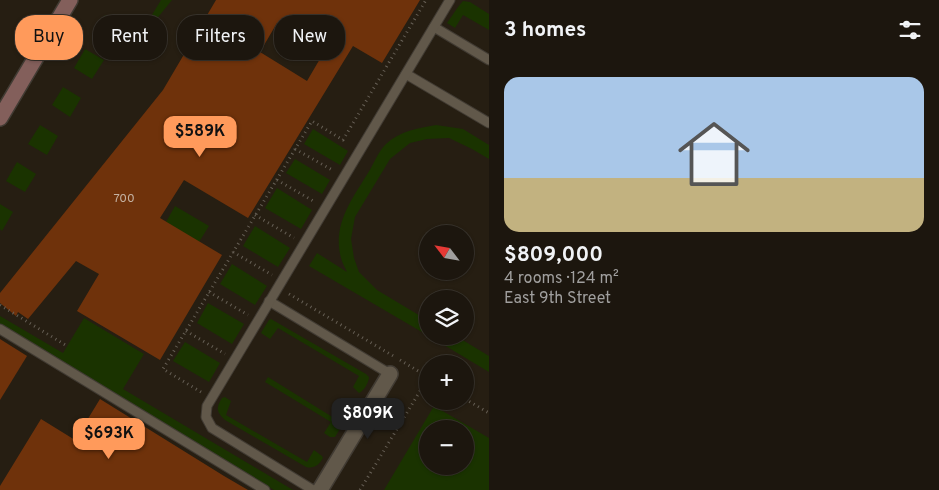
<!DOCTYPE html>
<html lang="en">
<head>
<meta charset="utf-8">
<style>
  :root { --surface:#1c160e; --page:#29231c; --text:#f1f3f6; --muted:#a09f9e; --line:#3a352e; --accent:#ff9a5b }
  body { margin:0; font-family:Overpass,sans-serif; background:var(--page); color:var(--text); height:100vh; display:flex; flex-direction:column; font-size:19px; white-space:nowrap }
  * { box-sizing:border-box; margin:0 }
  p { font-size:16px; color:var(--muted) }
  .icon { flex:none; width:28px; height:28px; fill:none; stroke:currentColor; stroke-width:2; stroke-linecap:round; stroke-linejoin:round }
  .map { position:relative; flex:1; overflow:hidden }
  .sheet { display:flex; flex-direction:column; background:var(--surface); width:450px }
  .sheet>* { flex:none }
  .hud { position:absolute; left:15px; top:15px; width:399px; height:45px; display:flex; gap:10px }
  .needle { width:32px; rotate:301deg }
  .controls { position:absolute; left:419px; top:225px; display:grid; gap:10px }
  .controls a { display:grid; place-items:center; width:55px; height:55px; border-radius:50%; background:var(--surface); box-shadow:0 1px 4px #0004,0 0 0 1px var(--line); font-size:25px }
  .price { position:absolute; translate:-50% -42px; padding:0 11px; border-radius:10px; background:var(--accent); color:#111; font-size:16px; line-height:32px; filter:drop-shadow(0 1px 2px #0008) }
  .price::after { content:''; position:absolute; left:50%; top:30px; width:15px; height:11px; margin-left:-8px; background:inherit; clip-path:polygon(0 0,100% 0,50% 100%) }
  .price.on { background:#222; color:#fff }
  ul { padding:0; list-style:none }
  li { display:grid; align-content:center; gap:10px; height:265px; padding:0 15px }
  li span { display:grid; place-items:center; height:155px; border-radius:15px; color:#555 }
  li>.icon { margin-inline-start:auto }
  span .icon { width:90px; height:90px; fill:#fffc; stroke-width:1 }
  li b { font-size:21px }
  h2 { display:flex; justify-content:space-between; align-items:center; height:60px; padding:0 15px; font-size:21px }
  .chip { padding:0 18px; border-radius:20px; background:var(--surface); box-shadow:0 1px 4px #0004,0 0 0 1px var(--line); font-size:18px; line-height:45px }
  .chip.on { background:var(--accent); color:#111 }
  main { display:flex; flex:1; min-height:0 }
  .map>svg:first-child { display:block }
  .green { fill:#1a3300; fill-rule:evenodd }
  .building { fill:#6f320b; fill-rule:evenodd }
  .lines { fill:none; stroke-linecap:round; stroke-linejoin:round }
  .lane-casing { stroke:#413b33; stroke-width:11 }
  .street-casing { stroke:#413b33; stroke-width:18 }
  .secondary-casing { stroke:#413b33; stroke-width:18 }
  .path { stroke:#665f55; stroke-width:3; stroke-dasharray:1 4; stroke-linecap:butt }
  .lane { stroke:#61584a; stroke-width:9 }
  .street { stroke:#61584a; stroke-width:15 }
  .secondary { stroke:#835f5b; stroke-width:15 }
  .labels { text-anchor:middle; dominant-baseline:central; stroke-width:4; stroke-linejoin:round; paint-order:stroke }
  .number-label { font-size:12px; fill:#c4b1a1 }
</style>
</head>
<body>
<main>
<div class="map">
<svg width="489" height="490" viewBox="0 0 489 490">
  <rect width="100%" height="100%" fill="#261e12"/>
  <!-- green -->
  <g class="green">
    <polygon points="161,0 172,0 129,53"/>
    <polygon points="463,1 470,2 489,14 489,30 463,15 455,28 447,23 458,7"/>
    <polygon points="105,15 123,27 112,45 94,34"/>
    <polygon points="85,49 104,60 92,79 74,68"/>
    <polygon points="63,87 81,98 70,117 52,105"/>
    <polygon points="40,125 58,136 47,155 28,144"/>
    <path d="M 436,125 L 463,129 L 489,145 L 489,159 L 472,149 L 449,138 L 427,139 L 410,143 L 390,159 L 355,217 L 351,239 L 354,258 L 359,272 L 377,290 L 427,320 L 427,335 L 309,266 L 317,253 L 347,272 C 345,267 342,263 341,258 C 332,225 352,199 368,173 C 373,165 379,150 386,144 C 400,131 418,128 436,125 Z"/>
    <polygon points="313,129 348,151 340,165 304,144"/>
    <polygon points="295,159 330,180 322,194 286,173"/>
    <polygon points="17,162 36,174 25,192 6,181"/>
    <polygon points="277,188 312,210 301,229 265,208"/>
    <polygon points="0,204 13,212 2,231 0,229"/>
    <polygon points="175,206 209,226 199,242 166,222"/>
    <polygon points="255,226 290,248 278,267 243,246"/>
    <polygon points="232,264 267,286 255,305 220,284"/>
    <polygon points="208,303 244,324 232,344 197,323"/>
    <polygon points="0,316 63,353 84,318 144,354 123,389 293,490 274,490 0,326"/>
    <path d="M 271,319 L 366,374 L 369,377 C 369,382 364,391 359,393 L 353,387 L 359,376 L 278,328 L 270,339 L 261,333 L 262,331 L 269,320 Z"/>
    <polygon points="429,336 456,336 489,356 489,372"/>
    <polygon points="185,342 220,363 209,382 173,361"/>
    <polygon points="268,377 334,418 342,406 349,410 349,414 335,437 330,437 324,433 331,422 265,382"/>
    <path d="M 225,397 L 231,401 L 226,415 L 307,462 L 314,450 L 322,456 L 323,458 C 319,465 314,469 306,467 L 225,420 C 216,411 216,408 222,398 Z"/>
    <path d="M 434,406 L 489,438 L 489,490 L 384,490 ZM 428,429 L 465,429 L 465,466 L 428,466 Z"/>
  </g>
  <!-- building -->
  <g class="building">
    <path d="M 216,0 L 420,0 L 382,63 L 353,46 L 248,218 L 184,180 L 160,218 L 222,255 L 160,360 L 77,311 L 99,274 L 76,261 L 28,319 L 18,312 L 16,316 L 0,303 L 0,293 L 163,90 ZM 277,23 L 324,52 L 307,81 L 260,52 Z"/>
    <polygon points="0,339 27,356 0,400"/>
    <polygon points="100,399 224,476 248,490 0,490 0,486 41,419 75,440"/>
  </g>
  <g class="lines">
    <!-- lane casing -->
    <g class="lane-casing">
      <g id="lane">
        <polyline points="434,27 489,60"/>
        <polyline points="406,74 489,123"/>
        <polyline points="269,301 390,374"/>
        <polyline points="0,329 265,490"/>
        <polyline points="313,490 212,428 206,417 207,406 450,0"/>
      </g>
    </g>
    <!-- street casing -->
    <g class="street-casing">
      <polyline id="street" points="320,490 390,374"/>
    </g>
    <!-- secondary casing -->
    <g class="secondary-casing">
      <polyline id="secondary" points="0,118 70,0"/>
    </g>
    <!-- path -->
    <g class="path">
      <polyline points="295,149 334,171"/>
      <polyline points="277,180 315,202"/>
      <polyline points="255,215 294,238"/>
      <polyline points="233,252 272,275"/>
      <polyline points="209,292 248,315"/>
      <polyline points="289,294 395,357"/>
      <polyline points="0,305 67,346"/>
      <polyline points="186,331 225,354"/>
      <polyline points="400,360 428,377"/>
      <polyline points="201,392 163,369 312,121 343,140 426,0"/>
      <polyline points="465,399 489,413"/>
      <polyline points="360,490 428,378"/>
    </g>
    <!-- lane -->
    <use href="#lane" class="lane"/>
    <!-- street -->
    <use href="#street" class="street"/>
    <!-- secondary -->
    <use href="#secondary" class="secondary"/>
  </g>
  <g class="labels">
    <!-- number labels -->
    <g class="number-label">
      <text x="124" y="199">700</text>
    </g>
  </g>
</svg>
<div class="controls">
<a><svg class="needle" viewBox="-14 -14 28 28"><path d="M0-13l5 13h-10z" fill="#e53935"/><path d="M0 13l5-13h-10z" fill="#a09f9e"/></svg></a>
<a><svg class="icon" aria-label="layers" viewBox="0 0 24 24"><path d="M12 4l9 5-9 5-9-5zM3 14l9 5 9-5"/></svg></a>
<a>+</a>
<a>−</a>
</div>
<b class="price" style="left:200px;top:158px">$589K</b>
<b class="price on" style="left:368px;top:440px">$809K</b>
<b class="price" style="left:109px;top:460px">$693K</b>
<div class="hud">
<a class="chip on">Buy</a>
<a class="chip">Rent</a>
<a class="chip">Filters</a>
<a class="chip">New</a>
</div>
</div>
<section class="sheet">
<h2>3 homes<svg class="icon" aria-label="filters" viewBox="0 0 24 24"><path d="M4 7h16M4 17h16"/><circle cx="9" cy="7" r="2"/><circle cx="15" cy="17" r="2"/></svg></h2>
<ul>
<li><span style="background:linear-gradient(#a9c7e8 65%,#c2b280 0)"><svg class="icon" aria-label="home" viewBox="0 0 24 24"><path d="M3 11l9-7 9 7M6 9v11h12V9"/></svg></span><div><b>$809,000</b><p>4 rooms · 124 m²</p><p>East 9th Street</p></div></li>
</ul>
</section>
</main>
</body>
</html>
